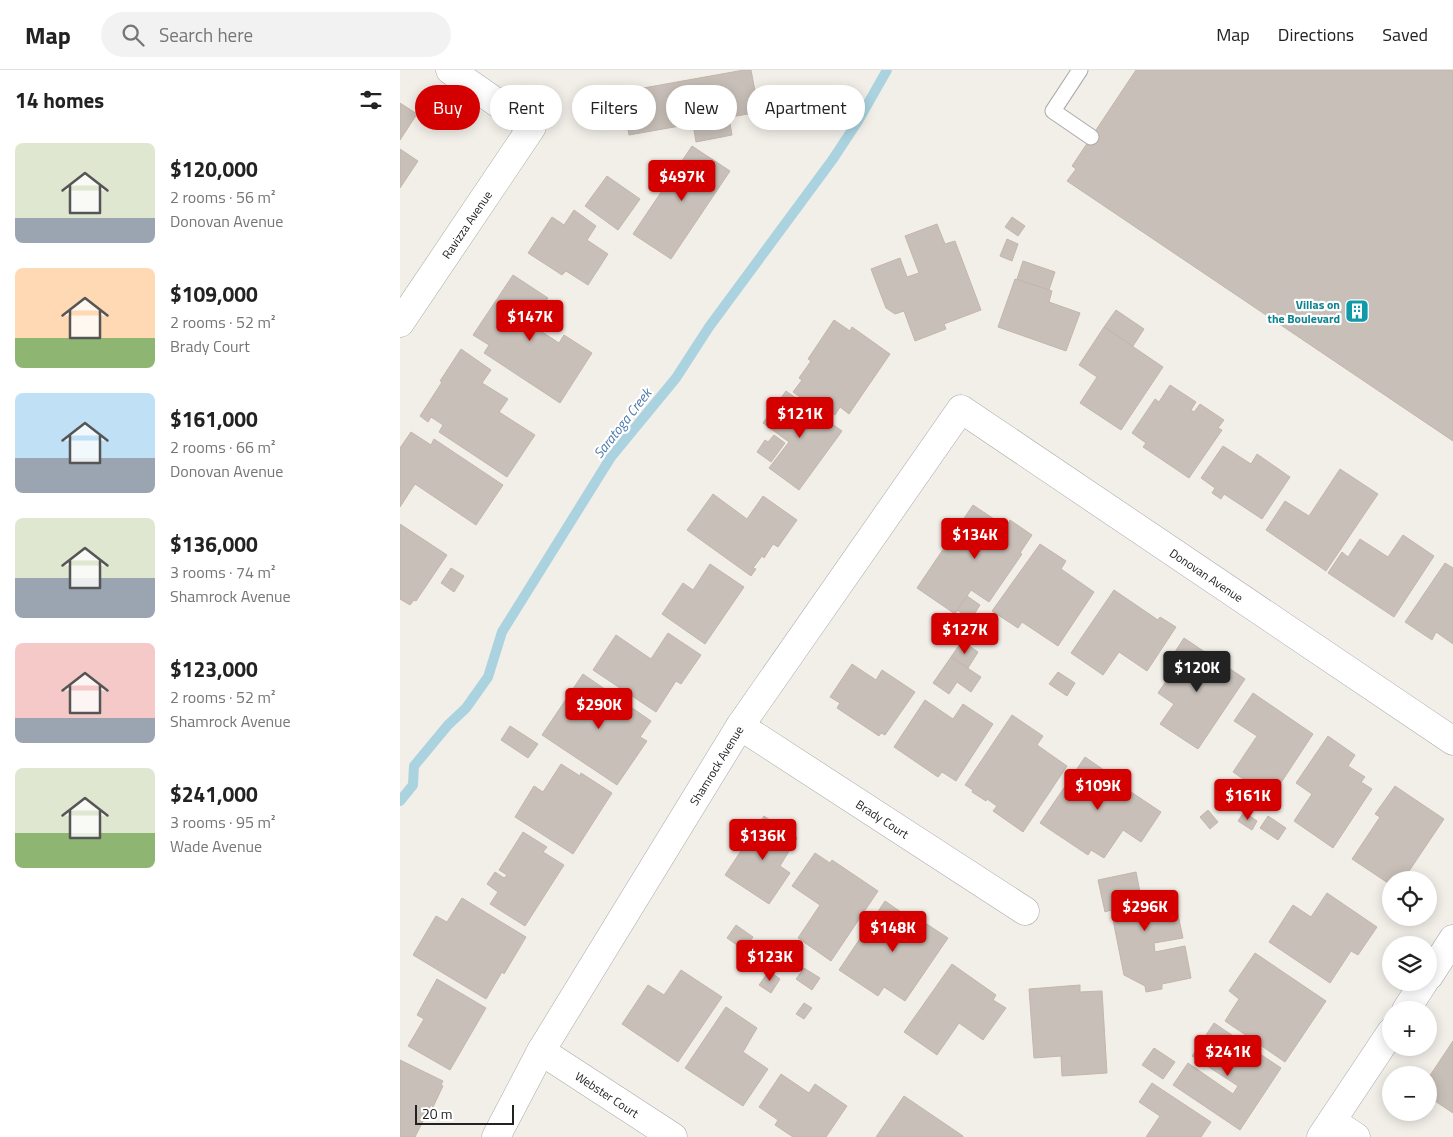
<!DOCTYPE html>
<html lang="en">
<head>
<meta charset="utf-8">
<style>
  :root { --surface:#fff; --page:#f2f2f2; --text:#222; --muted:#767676; --line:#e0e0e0; --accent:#d40000 }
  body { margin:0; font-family:"Titillium Web",sans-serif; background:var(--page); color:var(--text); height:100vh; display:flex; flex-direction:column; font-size:19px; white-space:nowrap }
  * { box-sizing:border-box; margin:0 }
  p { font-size:16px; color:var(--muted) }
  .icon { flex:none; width:28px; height:28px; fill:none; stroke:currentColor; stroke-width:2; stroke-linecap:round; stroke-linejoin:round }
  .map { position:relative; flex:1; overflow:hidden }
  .panel { display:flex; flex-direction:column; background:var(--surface); width:400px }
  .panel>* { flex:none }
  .top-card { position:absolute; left:15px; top:15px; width:475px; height:45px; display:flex; gap:10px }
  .fabs { position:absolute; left:982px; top:801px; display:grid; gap:10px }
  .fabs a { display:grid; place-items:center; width:55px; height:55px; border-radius:50%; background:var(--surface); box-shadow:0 2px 12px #0003; font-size:25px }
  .scale { position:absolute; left:15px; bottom:12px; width:99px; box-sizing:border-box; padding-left:5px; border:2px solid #222; border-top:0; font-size:14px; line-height:18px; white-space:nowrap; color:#222; -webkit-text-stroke:4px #fff; paint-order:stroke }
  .price { position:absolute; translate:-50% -42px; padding:0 11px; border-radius:5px; background:var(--accent); color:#fff; font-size:16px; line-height:32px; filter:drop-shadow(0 1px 2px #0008) }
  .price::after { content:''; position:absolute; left:50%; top:30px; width:15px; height:11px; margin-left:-8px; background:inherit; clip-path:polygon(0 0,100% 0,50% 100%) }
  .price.current { background:#222; color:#fff }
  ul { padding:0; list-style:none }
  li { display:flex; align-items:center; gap:15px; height:125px; padding:0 15px }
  li span { display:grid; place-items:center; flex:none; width:140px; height:100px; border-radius:8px; color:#555 }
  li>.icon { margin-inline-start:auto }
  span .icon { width:60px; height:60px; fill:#fffc; stroke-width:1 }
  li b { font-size:21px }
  h2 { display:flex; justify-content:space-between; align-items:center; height:60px; padding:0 15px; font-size:21px }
  .pill { padding:0 18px; border-radius:22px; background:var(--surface); box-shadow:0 2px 12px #0003; font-size:18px; line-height:45px }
  .pill.current { background:var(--accent); color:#fff }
  header { display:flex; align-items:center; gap:30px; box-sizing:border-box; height:70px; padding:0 25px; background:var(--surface); border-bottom:1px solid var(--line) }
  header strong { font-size:24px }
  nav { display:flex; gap:28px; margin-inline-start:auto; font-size:18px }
  .search { width:350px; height:45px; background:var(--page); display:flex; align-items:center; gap:12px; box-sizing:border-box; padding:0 18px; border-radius:28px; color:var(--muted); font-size:19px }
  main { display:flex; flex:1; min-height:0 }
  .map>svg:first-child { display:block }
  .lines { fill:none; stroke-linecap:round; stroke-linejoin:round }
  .stream { stroke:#aad3df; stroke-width:10 }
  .building { fill:#c7bfb8; stroke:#c4b6ab }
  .lane-casing { stroke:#a9a9a9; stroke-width:17 }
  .street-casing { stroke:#a9a9a9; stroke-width:29 }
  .lane { stroke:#fff; stroke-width:15 }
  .street { stroke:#fff; stroke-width:28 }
  .labels { text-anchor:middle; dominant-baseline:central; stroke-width:4.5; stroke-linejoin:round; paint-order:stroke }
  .street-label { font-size:12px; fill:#222; stroke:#fff }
  .culture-label { font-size:12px; font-weight:bold; fill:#0d838f; stroke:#fff; text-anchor:end }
  .water-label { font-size:14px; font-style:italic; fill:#4a7aab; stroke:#fff }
</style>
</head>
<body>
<header>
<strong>Map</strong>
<div class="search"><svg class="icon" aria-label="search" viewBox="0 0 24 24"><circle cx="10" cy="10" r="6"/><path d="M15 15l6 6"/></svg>Search here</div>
<nav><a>Map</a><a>Directions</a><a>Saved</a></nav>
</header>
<main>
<section class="panel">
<h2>14 homes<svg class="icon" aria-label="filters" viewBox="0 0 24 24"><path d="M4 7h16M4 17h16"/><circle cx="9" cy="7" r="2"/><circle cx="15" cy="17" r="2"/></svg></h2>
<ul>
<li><span style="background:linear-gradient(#dfe7d0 75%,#9aa5b1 0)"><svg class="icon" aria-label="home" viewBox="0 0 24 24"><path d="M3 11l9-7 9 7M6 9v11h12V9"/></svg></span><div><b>$120,000</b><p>2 rooms · 56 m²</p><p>Donovan Avenue</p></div></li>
<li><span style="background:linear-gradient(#ffd9b3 70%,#8fb573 0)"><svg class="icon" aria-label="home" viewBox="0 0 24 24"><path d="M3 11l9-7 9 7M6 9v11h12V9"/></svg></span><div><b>$109,000</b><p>2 rooms · 52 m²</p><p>Brady Court</p></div></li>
<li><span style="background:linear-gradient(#bfe0f5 65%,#9aa5b1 0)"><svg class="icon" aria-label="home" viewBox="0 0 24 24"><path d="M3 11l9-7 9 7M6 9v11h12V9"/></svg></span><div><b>$161,000</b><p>2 rooms · 66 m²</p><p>Donovan Avenue</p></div></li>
<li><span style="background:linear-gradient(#dfe7d0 60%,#9aa5b1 0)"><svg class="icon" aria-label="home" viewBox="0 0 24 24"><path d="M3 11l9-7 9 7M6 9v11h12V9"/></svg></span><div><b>$136,000</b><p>3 rooms · 74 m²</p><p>Shamrock Avenue</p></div></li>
<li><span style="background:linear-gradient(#f6c9c9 75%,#9aa5b1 0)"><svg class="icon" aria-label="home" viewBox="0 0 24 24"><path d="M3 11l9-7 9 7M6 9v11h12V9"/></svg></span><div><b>$123,000</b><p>2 rooms · 52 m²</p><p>Shamrock Avenue</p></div></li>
<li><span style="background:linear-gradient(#dfe7d0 65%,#8fb573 0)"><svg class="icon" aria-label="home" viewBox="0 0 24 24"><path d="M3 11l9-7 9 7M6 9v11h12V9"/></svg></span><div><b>$241,000</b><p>3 rooms · 95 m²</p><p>Wade Avenue</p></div></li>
</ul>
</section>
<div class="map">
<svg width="1053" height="1067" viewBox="0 0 1053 1067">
  <rect width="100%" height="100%" fill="#f2efe9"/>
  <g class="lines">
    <!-- stream -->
    <polyline class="stream" points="0,731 13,715 14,696 48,655 66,638 88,607 102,562 211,387 276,308 309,257 433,89 458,51 487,0"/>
  </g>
  <!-- building -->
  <g class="building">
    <polygon points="344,0 351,0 359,42 229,65 221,22"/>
    <polygon points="736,0 1053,0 1053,371 667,111 676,99 672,96"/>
    <polygon points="0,33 17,44 0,70"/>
    <polygon points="329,48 332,65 296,72 293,54"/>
    <polygon points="292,76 330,101 271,189 233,164"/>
    <polygon points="0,79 18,91 0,118"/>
    <polygon points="207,106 240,129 218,160 185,136"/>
    <polygon points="174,140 196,156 187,170 208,184 188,215 166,201 162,205 128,183 152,147 164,155"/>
    <polygon points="612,147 625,156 618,166 605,157"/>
    <polygon points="537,154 545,174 555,171 581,240 544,254 546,259 515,271 504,241 495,244 486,238 471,199 500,188 507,207 519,203 505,166"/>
    <polygon points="607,169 618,174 612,191 600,186"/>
    <polygon points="623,191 655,202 649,220 617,209"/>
    <polygon points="113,205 148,228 130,254 159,273 164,265 192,283 160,333 84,283 89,275 73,265"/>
    <polygon points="615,209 652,221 649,232 680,243 666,281 598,257"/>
    <polygon points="716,240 744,259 733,276 704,257"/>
    <polygon points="434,250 450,261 452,257 490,284 449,344 440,337 435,345 413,330 410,334 393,322 402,310 399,308 411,291 408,289"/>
    <polygon points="704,257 763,297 721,360 680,333 697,307 679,295"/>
    <polygon points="61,279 91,300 82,313 108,329 99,342 135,365 107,407 39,362 43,355 31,347 28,352 20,346 42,312 40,311"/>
    <polygon points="770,315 796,332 791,340 794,342 800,334 824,350 818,358 822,360 789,408 743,377 746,373 732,363 755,329 759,332"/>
    <polygon points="386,321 442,361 399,420 369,398 389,372 363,353"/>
    <polygon points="11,362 31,375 34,369 103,415 76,455 15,414 0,437 0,378"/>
    <polygon points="374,365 385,373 371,392 357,382 365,370 368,372"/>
    <polygon points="823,376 851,394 857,384 890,407 862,449 824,424 821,429 812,423 815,418 801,408"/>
    <polygon points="940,399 978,424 926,501 866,460 885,431 909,446"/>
    <polygon points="313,424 347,449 363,426 397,450 378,477 373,474 364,488 362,486 353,498 356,499 351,506 287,460"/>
    <polygon points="573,435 606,457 610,450 632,465 620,483 622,484 589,532 571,520 555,544 517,518"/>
    <polygon points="0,454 47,485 16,531 14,530 10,535 0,529"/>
    <polygon points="1003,465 1034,486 994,547 928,503 942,482 948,487 960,469 988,487"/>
    <polygon points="640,474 666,491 661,499 694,522 658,576 622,552 618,558 592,541"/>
    <polygon points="1045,493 1053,498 1053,574 1036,562 1032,570 1005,552"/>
    <polygon points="310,494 344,517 305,574 262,544 283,513 293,520"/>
    <polygon points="51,498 64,506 54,522 41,513"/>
    <polygon points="714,520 758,550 760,547 776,557 747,601 719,582 703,605 671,583"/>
    <polygon points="567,526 580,535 571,549 557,540"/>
    <polygon points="268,563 301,585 281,614 276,611 256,642 193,600 216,565 251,589"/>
    <polygon points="784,568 845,609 798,679 760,654 774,634 758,623 771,604 764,599"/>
    <polygon points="562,571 578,582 568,598 551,587"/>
    <polygon points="551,587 581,607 571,622 557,612 549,624 533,613"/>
    <polygon points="452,594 476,610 482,600 515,622 485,665 481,663 479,666 437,638 440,633 430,627"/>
    <polygon points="658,602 675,613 667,626 649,614"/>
    <polygon points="183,604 251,651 240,667 247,671 217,715 142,665"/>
    <polygon points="853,623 913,664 871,728 833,702 857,666 834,651"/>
    <polygon points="525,630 553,649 563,634 593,654 556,711 542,702 538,707 494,677"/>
    <polygon points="612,645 643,666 637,675 667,696 623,762 593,741 597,736 587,729 586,731 572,722 573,720 565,715"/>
    <polygon points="110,656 138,674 128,688 101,670"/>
    <polygon points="928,666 955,685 948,696 965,707 961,712 972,719 933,778 894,751 912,724 896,713"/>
    <polygon points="685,687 717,709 716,712 761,742 741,772 723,760 704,788 691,780 688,785 640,753"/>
    <polygon points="161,694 180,706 181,703 212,723 173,784 115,747 134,716 143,722"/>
    <polygon points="995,716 1044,749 1003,810 991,810 991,815 952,789 980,747 975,744"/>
    <polygon points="808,740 818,752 810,759 800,747"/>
    <polygon points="844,742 857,751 852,760 838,751"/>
    <polygon points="364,746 397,768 380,796 390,803 369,834 325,805"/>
    <polygon points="868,746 886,758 878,770 860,758"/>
    <polygon points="123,762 147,777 143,782 164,795 125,856 90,834 98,822 87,814 95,802 104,808 107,805 99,800"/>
    <polygon points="415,783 430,793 432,790 478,821 431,891 398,868 420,835 392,816"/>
    <polygon points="736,802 741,827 773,821 783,868 754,873 755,882 785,876 791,908 762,914 762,919 746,922 745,916 724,905 711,840 705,842 698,810"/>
    <polygon points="927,823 977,857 958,885 951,881 930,913 869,872 893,835 911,847"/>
    <polygon points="62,828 126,867 104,904 102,902 86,929 13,885 36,846 47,852"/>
    <polygon points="485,831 517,853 519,849 548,868 505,931 484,917 478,926 439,900"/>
    <polygon points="336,855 353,867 344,880 327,868"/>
    <polygon points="855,883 926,931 885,992 825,951 839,929 829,921"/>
    <polygon points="552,894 596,925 593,930 606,938 583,970 559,953 537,985 504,962"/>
    <polygon points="404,898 420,908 412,920 396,909"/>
    <polygon points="281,900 322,927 278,992 222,954 248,915 264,925"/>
    <polygon points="369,901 380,909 371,923 359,915"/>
    <polygon points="37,909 86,938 50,1000 8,976 24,949 17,945"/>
    <polygon points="680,915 680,922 702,921 707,1003 662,1006 661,986 634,988 629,919"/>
    <polygon points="404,933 412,938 404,949 396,944"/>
    <polygon points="326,937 357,958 343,982 368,999 343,1036 285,998"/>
    <polygon points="814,953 881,998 840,1060 773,1015 788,993 833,1024 838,1016 792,986"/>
    <polygon points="1053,971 1053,1043 1029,1027 1029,1007"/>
    <polygon points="754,978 775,992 763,1009 742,995"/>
    <polygon points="0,990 43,1011 41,1015 43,1016 33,1037 31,1035 15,1067 0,1067"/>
    <polygon points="381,1004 409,1023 415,1014 447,1036 426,1067 393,1067 375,1055 378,1050 359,1037"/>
    <polygon points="752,1013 811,1052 801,1067 746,1067 760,1046 739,1032"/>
    <polygon points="504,1026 563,1066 563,1067 476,1067"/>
  </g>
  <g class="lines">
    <!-- lane casing -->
    <g class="lane-casing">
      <polyline id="lane" points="680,0 653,41 691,67"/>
    </g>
    <!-- street casing -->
    <g class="street-casing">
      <g id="street">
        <path id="s1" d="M 0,253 L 132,57 L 50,0"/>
        <path id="s2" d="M 340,656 L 625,841"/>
        <polyline points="1029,906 1053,869"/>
        <polyline points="1006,940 1024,912"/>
        <path id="s3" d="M 141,981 L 273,1067"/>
        <polyline points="932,1051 956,1067"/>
        <path id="s4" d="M 96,1067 L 141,981 L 340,656 L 561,339 L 1053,671"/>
        <polyline points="921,1067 991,962"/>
      </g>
    </g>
    <!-- lane -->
    <use href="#lane" class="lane"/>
    <!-- street -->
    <use href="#street" class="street"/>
  </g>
  <!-- icons -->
  <defs>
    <g id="building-square" transform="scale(1.25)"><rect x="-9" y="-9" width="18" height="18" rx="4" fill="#0f9aa8" stroke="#fff"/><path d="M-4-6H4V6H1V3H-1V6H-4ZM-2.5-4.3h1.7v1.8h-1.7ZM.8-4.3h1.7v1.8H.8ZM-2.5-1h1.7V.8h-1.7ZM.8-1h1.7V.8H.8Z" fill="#fff"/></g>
  </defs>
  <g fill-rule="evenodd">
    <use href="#building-square" x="957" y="241"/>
  </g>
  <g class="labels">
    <!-- street labels -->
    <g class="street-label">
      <text stroke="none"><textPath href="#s1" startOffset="119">Ravizza Avenue</textPath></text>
      <text stroke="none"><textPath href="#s4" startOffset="1161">Donovan Avenue</textPath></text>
      <text stroke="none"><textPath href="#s4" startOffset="432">Shamrock Avenue</textPath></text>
      <text stroke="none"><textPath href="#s2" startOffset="170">Brady Court</textPath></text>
      <text stroke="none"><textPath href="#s3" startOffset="79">Webster Court</textPath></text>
    </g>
    <!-- culture labels -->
    <g class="culture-label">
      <text x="940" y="234">Villas on<tspan x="940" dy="14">the Boulevard</tspan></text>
    </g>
    <!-- water labels -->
    <g class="water-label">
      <text transform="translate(222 353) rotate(-52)">Saratoga Creek</text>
    </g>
  </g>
</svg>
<div class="fabs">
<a><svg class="icon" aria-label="locate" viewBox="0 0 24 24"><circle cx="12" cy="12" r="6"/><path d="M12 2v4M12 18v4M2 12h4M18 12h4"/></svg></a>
<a><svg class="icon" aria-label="layers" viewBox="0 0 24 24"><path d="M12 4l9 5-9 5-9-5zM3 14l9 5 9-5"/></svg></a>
<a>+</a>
<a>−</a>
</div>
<div class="scale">20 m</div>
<b class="price" style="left:282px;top:132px">$497K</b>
<b class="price" style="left:130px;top:272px">$147K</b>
<b class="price" style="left:400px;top:369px">$121K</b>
<b class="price" style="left:575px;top:490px">$134K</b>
<b class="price" style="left:565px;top:585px">$127K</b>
<b class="price current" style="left:797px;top:623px">$120K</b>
<b class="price" style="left:199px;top:660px">$290K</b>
<b class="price" style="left:698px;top:741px">$109K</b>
<b class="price" style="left:848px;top:751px">$161K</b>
<b class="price" style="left:363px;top:791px">$136K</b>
<b class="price" style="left:745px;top:862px">$296K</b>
<b class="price" style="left:493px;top:883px">$148K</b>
<b class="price" style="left:370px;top:912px">$123K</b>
<b class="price" style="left:828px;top:1007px">$241K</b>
<div class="top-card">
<a class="pill current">Buy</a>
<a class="pill">Rent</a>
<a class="pill">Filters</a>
<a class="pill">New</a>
<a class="pill">Apartment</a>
</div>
</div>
</main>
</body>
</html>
